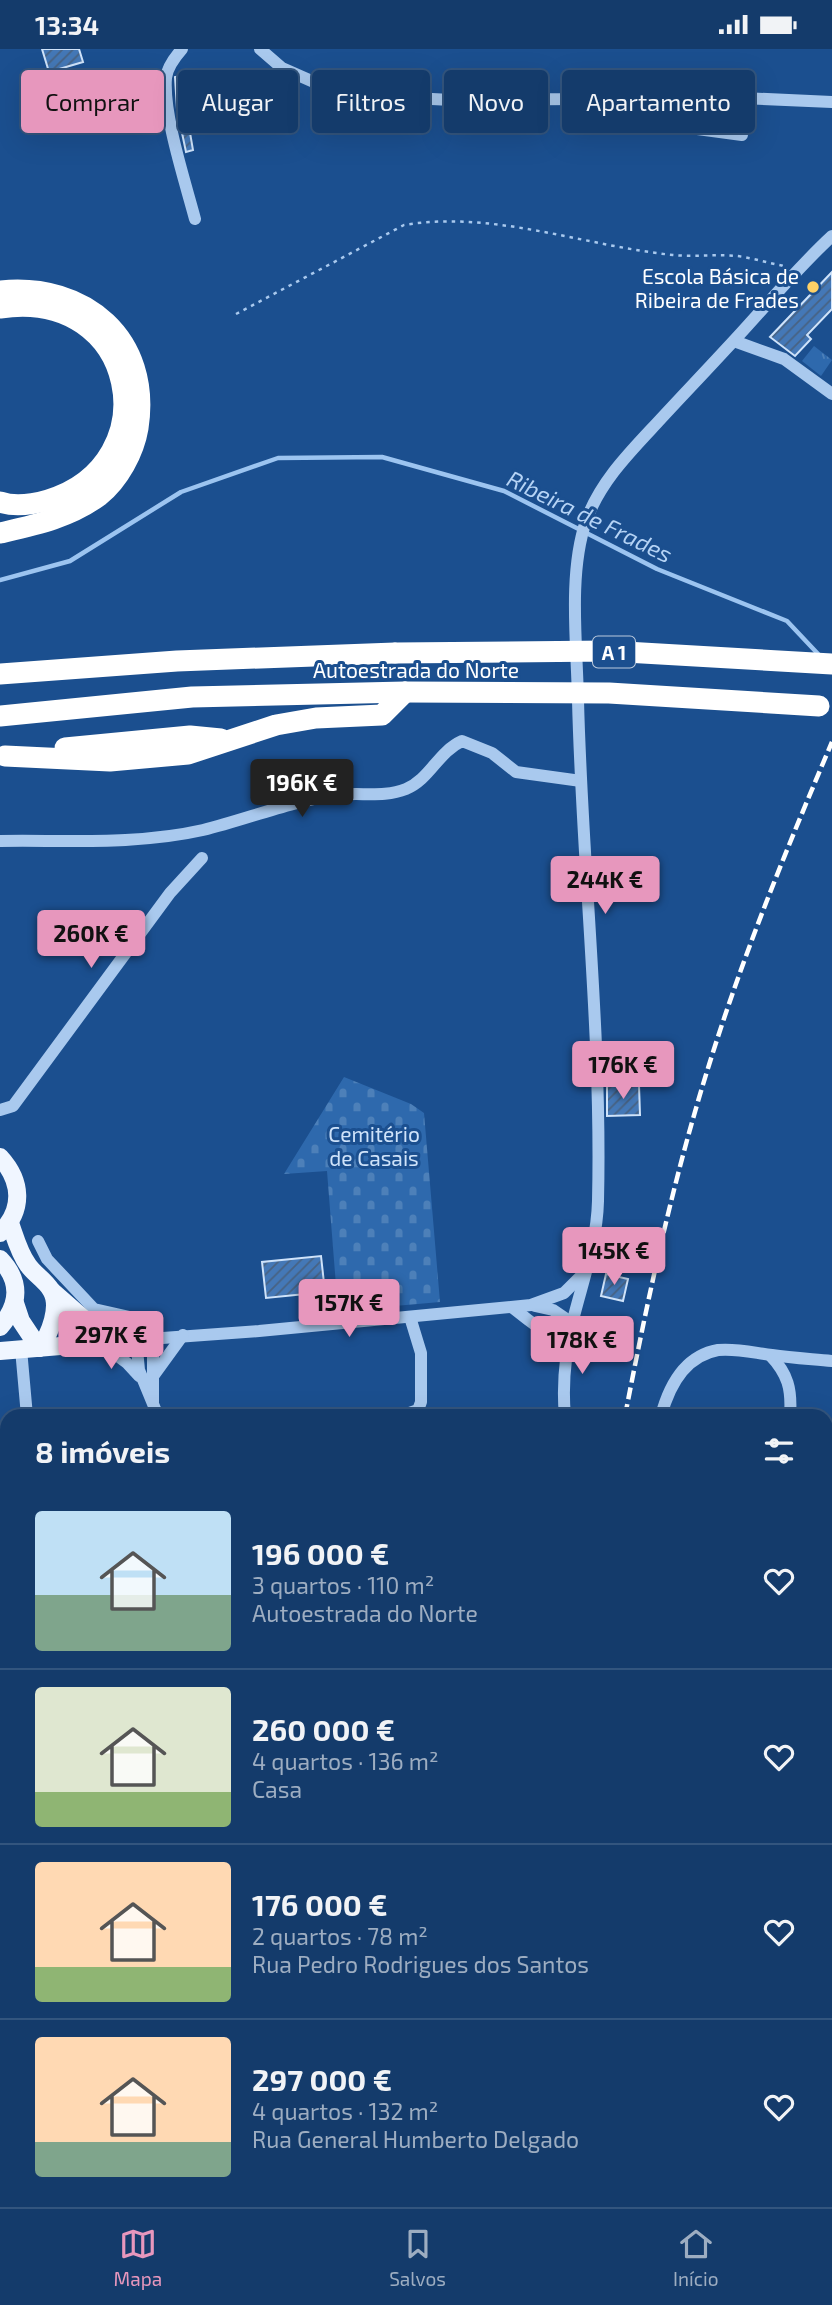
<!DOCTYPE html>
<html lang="pt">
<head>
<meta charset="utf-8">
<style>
  :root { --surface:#143b6b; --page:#214673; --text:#f1f3f6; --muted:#9dadc1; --line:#33557e; --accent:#e797bd }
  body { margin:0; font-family:"Exo 2",sans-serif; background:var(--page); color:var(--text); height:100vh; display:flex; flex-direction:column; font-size:26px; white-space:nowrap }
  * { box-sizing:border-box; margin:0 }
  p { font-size:23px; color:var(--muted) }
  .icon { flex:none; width:38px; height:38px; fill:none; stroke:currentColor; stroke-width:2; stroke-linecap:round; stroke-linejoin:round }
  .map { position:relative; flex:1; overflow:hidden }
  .drawer { position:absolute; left:0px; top:1360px; width:833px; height:800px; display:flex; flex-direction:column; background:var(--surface); border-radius:21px 21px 0 0; box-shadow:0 7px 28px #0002,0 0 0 2px var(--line) }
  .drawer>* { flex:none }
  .guide { position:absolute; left:21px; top:21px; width:791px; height:63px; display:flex; gap:14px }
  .price { position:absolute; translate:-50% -60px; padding:0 16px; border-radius:7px; background:var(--accent); color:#111; font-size:23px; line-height:46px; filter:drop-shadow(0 2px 4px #0008) }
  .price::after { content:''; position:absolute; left:50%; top:42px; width:21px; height:16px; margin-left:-10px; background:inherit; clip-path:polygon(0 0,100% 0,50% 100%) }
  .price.active { background:#222; color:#fff }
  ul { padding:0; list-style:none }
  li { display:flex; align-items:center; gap:21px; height:175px; padding:0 35px }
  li+li { border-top:2px solid var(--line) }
  li span { display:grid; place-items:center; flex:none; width:196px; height:140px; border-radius:7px; color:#555 }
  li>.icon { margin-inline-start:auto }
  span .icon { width:84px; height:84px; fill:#fffc; stroke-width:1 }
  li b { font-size:30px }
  h2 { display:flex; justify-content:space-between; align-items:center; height:84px; padding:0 35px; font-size:30px }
  .pill { padding:0 24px; border-radius:7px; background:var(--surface); box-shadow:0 7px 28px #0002,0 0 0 2px var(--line); font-size:24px; line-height:63px }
  .pill.active { background:var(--accent); color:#111 }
  .status { display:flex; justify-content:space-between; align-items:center; height:49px; padding:0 35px; background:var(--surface); direction:ltr }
  .status svg { height:19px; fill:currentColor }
  .tabs { display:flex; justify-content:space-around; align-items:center; height:98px; border-top:2px solid var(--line); background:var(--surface); font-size:19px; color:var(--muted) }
  .tabs a { display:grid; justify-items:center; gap:4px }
  .tabs .active { color:var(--accent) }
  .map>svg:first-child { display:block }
  .grass { fill:url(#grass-tufts) }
  .cemetery { fill:url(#cemetery-stones) }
  .pitch { fill:#2e69ad }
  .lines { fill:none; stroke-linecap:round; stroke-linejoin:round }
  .stream { stroke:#9cc4f0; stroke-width:4.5 }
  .building { fill:url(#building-hatch); stroke:#cfe3fa; stroke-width:2 }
  .path { stroke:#a9c9ee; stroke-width:2.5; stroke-dasharray:3.5 5; stroke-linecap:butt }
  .minor { stroke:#a9c9ee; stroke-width:12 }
  .major { stroke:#f0f6ff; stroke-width:18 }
  .highway { stroke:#fff; stroke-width:21 }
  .rail { stroke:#fff; stroke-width:4.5; stroke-dasharray:12 5; stroke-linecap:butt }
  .highway-bridge { stroke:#fff; stroke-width:21 }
  .poi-dot { fill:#ffd166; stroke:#1b4f8f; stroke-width:2.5 }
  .labels { text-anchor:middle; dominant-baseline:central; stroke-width:6; stroke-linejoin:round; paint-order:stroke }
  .shield { fill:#1b4f8f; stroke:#bbcadd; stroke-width:2 }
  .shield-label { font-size:19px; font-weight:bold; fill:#fff }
  .poi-label { font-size:21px; fill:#fff; stroke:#1b4f8f; text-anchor:end }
  .street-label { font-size:21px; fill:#fff; stroke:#1b4f8f }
  .park-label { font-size:21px; fill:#cfe3fa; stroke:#1b4f8f }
  .water-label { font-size:23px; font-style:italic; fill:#b5d3f5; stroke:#1b4f8f }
</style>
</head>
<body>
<div class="status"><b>13:34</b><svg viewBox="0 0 49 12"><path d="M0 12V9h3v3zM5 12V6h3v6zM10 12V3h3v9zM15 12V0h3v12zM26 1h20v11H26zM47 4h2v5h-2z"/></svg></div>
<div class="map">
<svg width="832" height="2158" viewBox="0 0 832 2158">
  <defs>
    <pattern id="grass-tufts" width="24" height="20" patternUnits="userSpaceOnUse" patternTransform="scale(1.75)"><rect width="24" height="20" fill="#2e69ad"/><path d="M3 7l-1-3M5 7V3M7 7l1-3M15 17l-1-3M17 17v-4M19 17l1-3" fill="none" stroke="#4d80b9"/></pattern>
    <pattern id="cemetery-stones" width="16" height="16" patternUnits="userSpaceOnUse" patternTransform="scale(1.75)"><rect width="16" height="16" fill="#2e69ad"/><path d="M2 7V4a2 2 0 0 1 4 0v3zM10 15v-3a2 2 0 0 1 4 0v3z" fill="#4d80b9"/></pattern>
    <pattern id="building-hatch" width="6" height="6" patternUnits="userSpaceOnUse" patternTransform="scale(1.75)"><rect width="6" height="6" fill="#4478b7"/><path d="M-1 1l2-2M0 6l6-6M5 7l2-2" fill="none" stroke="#486282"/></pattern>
  </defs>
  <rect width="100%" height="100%" fill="#1b4f8f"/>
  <!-- grass -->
  <polygon class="grass" points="814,297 832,311 821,327 802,312"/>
  <!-- cemetery -->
  <polygon class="cemetery" points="344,1028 411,1055 424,1064 440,1253 338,1262 327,1122 284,1125"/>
  <!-- pitch -->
  <polygon class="pitch" points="0,1735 7,1737 7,1898 0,1904"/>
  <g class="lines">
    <!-- stream -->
    <polyline class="stream" points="0,531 70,512 181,443 278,409 382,408 504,442 657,520 787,572 819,606"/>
  </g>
  <!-- building -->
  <g class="building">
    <polygon points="42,0 79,0 83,13 49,23"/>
    <polygon points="269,20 275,25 282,54 262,59 261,57 236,65 232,51 185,55 193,101 186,103 177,60 175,28 180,27 181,35 225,30"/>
    <polygon points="699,56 736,57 734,76 699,71"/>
    <polygon points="832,223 832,260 807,286 811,290 795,307 770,288"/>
    <polygon points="639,1036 640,1066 607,1067 607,1037"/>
    <polygon points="321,1207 325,1243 266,1249 262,1213"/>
    <polygon points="606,1225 628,1230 623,1252 601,1247"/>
    <polygon points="600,1271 621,1277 617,1288 597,1282"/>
  </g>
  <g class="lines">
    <!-- path -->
    <path class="path" d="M 236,265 L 404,176 C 494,161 584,197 673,206 C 694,208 716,205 737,207 C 753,209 768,214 784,217"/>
    <!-- minor -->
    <g class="minor">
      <path d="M 182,0 C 175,8 167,18 166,29 C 163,66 185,132 195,170"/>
      <polyline points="260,0 282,19 316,34 394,48 451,51 580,50 653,45 832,53"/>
      <polyline points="691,47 690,79 742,86"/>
      <polyline points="734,292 784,310 832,345"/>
      <path d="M 0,792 C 67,791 137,796 203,781 C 248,770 291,752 337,746 C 360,743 384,749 406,740 C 430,730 438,703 462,692 L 492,704 L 516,723 L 581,732"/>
      <polyline points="0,1061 13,1057 170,844 202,809"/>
      <polyline points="38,1192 47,1210 94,1260 143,1271 153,1307 153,1353"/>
      <polyline points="535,1257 553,1261 572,1274"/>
      <path d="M 513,1259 C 530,1272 546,1289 570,1286"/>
      <polyline points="136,1290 139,1321 158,1367"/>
      <polyline points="121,1292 259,1282 531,1256 564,1244 584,1224"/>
      <polyline points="100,1294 127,1314 139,1327"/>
      <polyline points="21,1300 27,1367"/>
      <path d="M 770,1306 C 788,1325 792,1340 790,1367"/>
      <polyline points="154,1326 183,1286"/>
      <polyline points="401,1367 418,1361 421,1353 421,1304 410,1268"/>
      <path d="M 565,1367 C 562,1336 566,1301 573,1271 C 583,1231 597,1193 598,1152 C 602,985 582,818 578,651 C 577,596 568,525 586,472 C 600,433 629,404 657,374 C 680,349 704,324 727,299 C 762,262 794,222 832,187"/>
      <path d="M 661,1367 C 669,1337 684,1307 718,1301 C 736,1299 755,1304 772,1306 C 792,1309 812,1310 832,1312"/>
      <polyline points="0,1513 7,1516"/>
      <polyline points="826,1818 832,1819"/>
      <polyline points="0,2042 7,2038"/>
      <polyline points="826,2079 832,2091"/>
      <polyline points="589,2152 590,2158"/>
    </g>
    <!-- major -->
    <g class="major">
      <path d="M 0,1108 C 22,1132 24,1161 0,1184"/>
      <path d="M 10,1174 C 15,1188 19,1204 28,1216 C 34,1225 45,1231 51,1241 C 61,1257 50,1286 39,1299"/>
      <path d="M 0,1210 C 21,1232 20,1255 0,1278"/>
      <polyline points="52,1242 92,1277 121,1292"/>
      <polyline points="15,1254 21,1272 39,1299"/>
      <polyline points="0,1302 121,1292"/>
    </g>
    <!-- highway -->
    <g class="highway">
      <path d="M 0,242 C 85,233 152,290 138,379 C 134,403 119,431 99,447 C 69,469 35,476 0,484"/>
      <path d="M 0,259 C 138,238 170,414 48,451 C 34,455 14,458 0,453"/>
      <polyline points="0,625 177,612 395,604"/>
      <polyline points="0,667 192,648 405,643"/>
      <polyline points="65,699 190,687 221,690"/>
      <polyline points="5,707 110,712 188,705 276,676 316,669 382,666 405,643"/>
    </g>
    <!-- rail -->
    <g class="rail">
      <path d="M 625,1367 C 648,1248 673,1131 709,1016 C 743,906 787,799 832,693"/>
      <polyline points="623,2152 624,2158"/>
    </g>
    <!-- highway-bridge -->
    <g class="highway-bridge">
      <polyline points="395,604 608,602 832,615"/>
      <polyline points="405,643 609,644 819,657"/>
    </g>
  </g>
  <!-- markers -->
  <circle class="poi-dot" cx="813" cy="238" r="7"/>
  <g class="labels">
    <!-- shield labels -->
    <rect class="shield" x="593" y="587.5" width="42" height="31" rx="5"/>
    <g class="shield-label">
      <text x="614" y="603">A 1</text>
    </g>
    <!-- poi labels -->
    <g class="poi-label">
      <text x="799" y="226">Escola Básica de<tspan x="799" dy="24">Ribeira de Frades</tspan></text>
    </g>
    <!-- street labels -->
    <g class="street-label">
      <text x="416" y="620">Autoestrada do Norte</text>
    </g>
    <!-- park labels -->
    <g class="park-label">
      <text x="374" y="1084">Cemitério<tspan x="374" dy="24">de Casais</tspan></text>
    </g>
    <!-- water labels -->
    <g class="water-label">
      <text transform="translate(590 467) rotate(26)">Ribeira de Frades</text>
    </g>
  </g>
</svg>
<b class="price active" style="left:302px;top:770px">196K €</b>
<b class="price" style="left:605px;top:867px">244K €</b>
<b class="price" style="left:91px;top:921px">260K €</b>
<b class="price" style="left:623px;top:1052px">176K €</b>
<b class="price" style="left:614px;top:1238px">145K €</b>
<b class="price" style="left:349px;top:1290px">157K €</b>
<b class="price" style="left:111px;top:1322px">297K €</b>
<b class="price" style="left:582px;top:1327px">178K €</b>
<div class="guide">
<a class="pill active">Comprar</a>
<a class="pill">Alugar</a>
<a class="pill">Filtros</a>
<a class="pill">Novo</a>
<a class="pill">Apartamento</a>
</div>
<section class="drawer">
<h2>8 imóveis<svg class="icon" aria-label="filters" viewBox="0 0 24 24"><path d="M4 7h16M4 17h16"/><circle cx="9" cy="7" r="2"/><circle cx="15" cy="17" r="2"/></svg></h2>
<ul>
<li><span style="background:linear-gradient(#bfe0f5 60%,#7fa58c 0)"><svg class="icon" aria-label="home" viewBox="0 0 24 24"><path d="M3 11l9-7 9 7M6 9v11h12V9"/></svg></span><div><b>196 000 €</b><p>3 quartos · 110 m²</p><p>Autoestrada do Norte</p></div><svg class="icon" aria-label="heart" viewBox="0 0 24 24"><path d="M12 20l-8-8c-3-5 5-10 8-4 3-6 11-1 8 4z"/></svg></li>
<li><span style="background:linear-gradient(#dfe7d0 75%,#8fb573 0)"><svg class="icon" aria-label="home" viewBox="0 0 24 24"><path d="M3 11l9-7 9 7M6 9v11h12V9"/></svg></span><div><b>260 000 €</b><p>4 quartos · 136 m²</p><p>Casa</p></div><svg class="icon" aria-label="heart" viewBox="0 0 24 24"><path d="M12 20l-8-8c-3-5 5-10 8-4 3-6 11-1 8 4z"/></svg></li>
<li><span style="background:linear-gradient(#ffd9b3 75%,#8fb573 0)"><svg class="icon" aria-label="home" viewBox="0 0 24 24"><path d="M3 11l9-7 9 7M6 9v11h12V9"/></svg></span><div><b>176 000 €</b><p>2 quartos · 78 m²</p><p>Rua Pedro Rodrigues dos Santos</p></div><svg class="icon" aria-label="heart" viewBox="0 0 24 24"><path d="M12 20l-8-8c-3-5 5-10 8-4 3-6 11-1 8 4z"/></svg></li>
<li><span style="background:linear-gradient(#ffd9b3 75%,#7fa58c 0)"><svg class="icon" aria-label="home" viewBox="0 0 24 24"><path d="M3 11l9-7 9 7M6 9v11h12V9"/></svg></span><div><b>297 000 €</b><p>4 quartos · 132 m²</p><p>Rua General Humberto Delgado</p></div><svg class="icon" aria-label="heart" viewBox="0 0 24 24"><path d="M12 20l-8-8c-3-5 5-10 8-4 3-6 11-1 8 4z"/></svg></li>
</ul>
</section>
</div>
<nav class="tabs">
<a class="active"><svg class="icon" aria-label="map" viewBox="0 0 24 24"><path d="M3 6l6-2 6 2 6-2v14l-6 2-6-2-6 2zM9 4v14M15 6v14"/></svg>Mapa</a>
<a><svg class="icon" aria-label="saved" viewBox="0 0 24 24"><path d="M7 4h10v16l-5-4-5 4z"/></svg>Salvos</a>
<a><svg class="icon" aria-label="home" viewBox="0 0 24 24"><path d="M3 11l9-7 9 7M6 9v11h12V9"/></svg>Início</a>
</nav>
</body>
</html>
